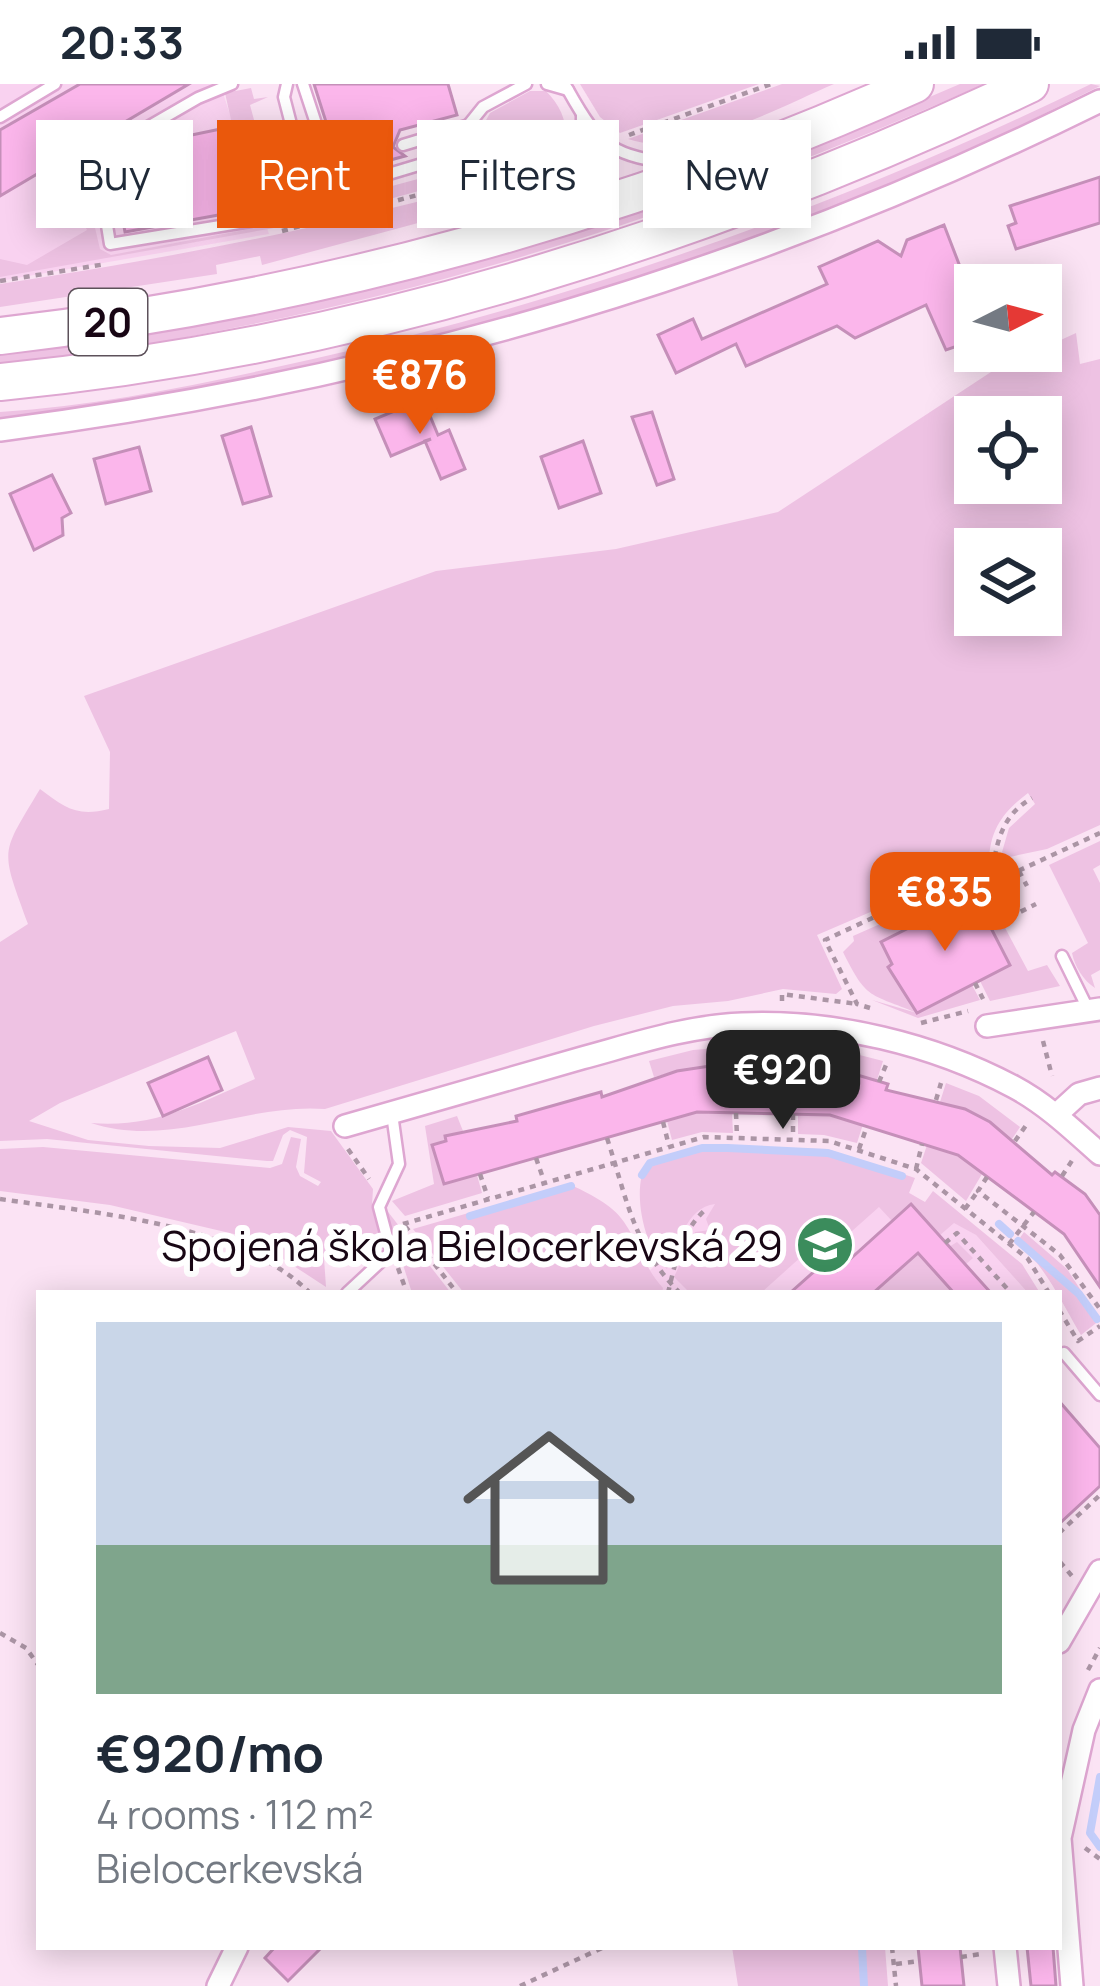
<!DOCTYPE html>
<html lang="en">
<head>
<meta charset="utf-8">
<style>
  :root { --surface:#fff; --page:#f6f6f7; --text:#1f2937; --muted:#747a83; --accent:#ea580c }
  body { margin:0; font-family:Manrope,sans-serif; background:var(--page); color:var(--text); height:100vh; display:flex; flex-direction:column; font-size:45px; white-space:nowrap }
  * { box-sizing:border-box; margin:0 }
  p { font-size:39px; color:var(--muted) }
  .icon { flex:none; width:66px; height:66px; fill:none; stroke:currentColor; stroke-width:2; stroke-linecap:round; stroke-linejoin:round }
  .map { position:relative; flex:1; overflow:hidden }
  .details { position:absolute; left:36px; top:1206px; width:1026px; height:660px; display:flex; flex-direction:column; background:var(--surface); border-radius:0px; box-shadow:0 6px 30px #0003 }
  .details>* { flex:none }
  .guide { position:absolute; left:36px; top:36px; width:1029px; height:108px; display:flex; gap:24px }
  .needle { width:78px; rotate:84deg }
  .controls { position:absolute; left:954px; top:180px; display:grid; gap:24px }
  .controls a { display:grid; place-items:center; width:108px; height:108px; border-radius:0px; background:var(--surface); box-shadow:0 6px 30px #0003; font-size:60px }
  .price { position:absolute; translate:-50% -102px; padding:0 27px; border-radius:24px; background:var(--accent); color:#fff; font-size:39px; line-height:78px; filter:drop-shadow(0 3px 6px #0008) }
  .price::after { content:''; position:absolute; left:50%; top:72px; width:36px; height:27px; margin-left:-18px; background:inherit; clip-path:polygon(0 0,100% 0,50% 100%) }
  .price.current { background:#222; color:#fff }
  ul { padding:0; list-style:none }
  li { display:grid; align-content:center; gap:24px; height:636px; padding:0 60px }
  li span { display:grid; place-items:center; height:372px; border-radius:0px; color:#555 }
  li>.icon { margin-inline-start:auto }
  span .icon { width:216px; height:216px; fill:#fffc; stroke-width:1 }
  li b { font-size:51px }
  .pill { padding:0 42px; border-radius:0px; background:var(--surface); box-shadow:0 6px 30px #0003; font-size:42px; line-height:108px }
  .pill.current { background:var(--accent); color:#fff }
  .status { display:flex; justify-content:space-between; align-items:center; height:84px; padding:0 60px; background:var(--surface); direction:ltr }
  .status svg { height:33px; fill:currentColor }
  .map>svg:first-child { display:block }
  .built { fill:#f9d2f0 }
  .green { fill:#eec2e3; fill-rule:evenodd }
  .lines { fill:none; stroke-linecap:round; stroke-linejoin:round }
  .stream { stroke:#c3cdfa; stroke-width:8 }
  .building { fill:#fbb6eb; stroke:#c58fb9; stroke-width:3 }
  .service-casing { stroke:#dea6d1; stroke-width:15 }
  .minor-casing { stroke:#dea6d1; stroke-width:26 }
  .trunk-casing { stroke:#dea6d1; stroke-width:40 }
  .path { stroke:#ab95a5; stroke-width:4.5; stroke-dasharray:6 6; stroke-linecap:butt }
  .service { stroke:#fff; stroke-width:10 }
  .minor { stroke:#fff; stroke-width:21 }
  .trunk { stroke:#fff; stroke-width:36 }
  .labels { text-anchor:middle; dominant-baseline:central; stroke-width:12; stroke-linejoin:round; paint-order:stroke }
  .shield { fill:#fff; stroke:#5d515a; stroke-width:3 }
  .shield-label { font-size:39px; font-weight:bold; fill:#180614 }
  .poi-label { font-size:42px; fill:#180614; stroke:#fff; text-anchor:end }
</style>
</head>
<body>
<div class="status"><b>20:33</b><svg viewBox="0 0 49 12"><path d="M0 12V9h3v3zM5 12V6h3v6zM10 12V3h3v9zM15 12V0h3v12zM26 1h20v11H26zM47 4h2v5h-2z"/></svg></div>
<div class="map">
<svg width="1100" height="1902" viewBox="0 0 1100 1902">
  <rect width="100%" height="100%" fill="#fbe3f4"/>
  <!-- built -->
  <g class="built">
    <polygon points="0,0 220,0 269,150 0,197"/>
    <polygon points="908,1108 976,1151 1028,1209 634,1209 648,1188 668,1170 649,1112"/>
  </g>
  <!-- green -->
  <g class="green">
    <polygon points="580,0 759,0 620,49 600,33"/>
    <path d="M 782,0 L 834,0 C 780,23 685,75 628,55 Z"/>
    <path d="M 960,0 L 984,0 C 745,106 500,191 243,242 C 163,258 81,275 0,280 L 0,271 C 334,232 653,134 960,0 Z"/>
    <path d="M 1091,0 L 1100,2 L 937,83 L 730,165 L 464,248 L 194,309 L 0,337 L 0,328 C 105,321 211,298 313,275 C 584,214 842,121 1091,0 Z"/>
    <polygon points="251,4 254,15 268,13 250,21 264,73 284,72 295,112 252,129 225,9"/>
    <path d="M 530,7 L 546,7 C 563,24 569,43 565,67 L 302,139 L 0,193 L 0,175 L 27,181 L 87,146 L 77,127 L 92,131 L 100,165 L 111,171 L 255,144 L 299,127 L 522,67 L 514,37 L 488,44 L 485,38 L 490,29 Z"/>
    <path d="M 562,77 L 554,91 L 526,110 L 262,181 L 260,172 L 216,181 L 217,190 L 0,223 L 0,200 C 191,171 378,134 562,77 Z"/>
    <path d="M 1076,249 L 1080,280 L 1100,275 L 1100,741 L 1047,765 L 1000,775 L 1009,744 L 1035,720 L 1028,709 C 1004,727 990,745 989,777 L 817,851 L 842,905 L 836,910 L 783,905 L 728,917 L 673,922 L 594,942 L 325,1025 C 245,1019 170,1065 91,1039 C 156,1044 196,1020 255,995 L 236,947 L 60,1019 L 29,1037 L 88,1056 L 149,1062 L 220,1064 L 288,1043 L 331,1047 L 373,1105 L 372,1121 L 383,1155 C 376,1184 348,1180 324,1174 L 326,1203 L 251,1154 L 110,1121 L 0,1107 L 0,1065 L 43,1063 L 270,1084 L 282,1080 L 291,1053 L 301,1055 L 296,1083 L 300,1092 L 318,1102 L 321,1098 L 304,1089 L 307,1053 L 290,1046 L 283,1051 L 273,1077 L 267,1077 L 47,1055 L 0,1057 L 0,858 L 28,840 C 0,763 0,772 40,705 C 65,724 77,733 109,725 L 110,668 L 84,612 L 436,487 L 616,465 L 778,428 L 991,288 ZM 975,333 L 1041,333 L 1041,399 L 975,399 ZM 975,465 L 1041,465 L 1041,531 L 975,531 Z"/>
    <path d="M 1100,757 L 1100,781 L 1093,785 L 1100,799 L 1100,886 L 1091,891 L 1095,904 C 1083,896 1075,883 1072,869 L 1088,859 L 1049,781 Z"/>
    <path d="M 980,796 L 1001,833 L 989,840 L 974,811 L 889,883 L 917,928 L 972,901 L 980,916 L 918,934 L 872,916 L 917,929 C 870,909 867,917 843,868 L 854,857 L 853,852 Z"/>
    <polygon points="1003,840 1028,887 1047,881 1060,902 990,917 980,897 1010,881 992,846"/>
    <polygon points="731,963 732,983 697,1027 732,1029 733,1049 702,1048 672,1056 667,1037 697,1028 669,989 654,993 649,977 693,966"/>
    <polygon points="798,965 848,968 883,977 857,1059 824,1051 798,1050 798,1030 817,990 816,985 798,985"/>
    <polygon points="946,999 979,1012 1020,1043 1012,1055 997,1045 959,1070 982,1090 966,1117 921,1079 927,1061 957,1024 940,1018"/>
    <polygon points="457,1032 463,1047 433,1061 443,1100 477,1091 482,1109 405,1132 392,1117 434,1100 425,1042"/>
    <path d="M 703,1062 L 827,1065 L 915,1094 L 909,1109 L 925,1118 L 933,1107 L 1022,1180 L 1040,1209 L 1028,1209 L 976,1151 L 954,1139 L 939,1152 L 911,1120 L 892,1137 L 879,1123 L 824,1172 L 813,1162 L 761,1209 L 690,1209 L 674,1193 L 695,1148 L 710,1146 L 706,1135 L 715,1120 C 686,1123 678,1162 667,1185 C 644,1165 630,1103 648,1077 Z"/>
    <path d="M 569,1100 C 588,1109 612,1120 624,1138 C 640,1161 643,1182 663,1204 L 662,1209 L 464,1209 L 413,1145 Z"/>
    <polygon points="385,1124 451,1209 412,1209"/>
    <path d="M 1024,1148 L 1067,1185 L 1100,1236 L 1081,1251 C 1061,1218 1047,1184 1017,1158 Z"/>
    <polygon points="957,1158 973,1174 945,1198 952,1209 876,1206 918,1169 937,1190 956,1173 949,1163"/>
    <polygon points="732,1863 885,1863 888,1902 738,1902"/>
  </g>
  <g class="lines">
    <!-- stream -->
    <g class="stream">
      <polyline points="642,1091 650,1079 702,1064 728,1064 828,1069 902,1092"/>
      <polyline points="470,1132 571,1102"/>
      <polyline points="999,1140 1010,1150"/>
      <polyline points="1018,1157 1079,1210 1097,1235"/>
      <polyline points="1100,1693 1090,1749 1100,1763"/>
      <polyline points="862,1863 864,1902"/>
    </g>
  </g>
  <!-- building -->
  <g class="building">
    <polygon points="80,0 189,0 0,112 0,46"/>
    <polygon points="314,0 448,0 457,31 400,46 393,63 405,72 361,84 367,75 366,68 355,64 353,55 333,60"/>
    <polygon points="230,43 246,126 125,148 115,94 138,90 134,63"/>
    <polygon points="1100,93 1100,139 1016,165 1008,142 1016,139 1010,122"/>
    <polygon points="944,141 974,219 975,256 946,266 926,221 855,254 837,242 746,282 736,260 676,289 658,251 693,235 702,255 827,200 819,183 878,157 901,172 907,156"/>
    <polygon points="423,315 438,351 449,346 465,385 441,395 425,357 431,355 391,372 375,335"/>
    <polygon points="652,328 674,395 657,401 632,333"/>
    <polygon points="251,343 271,412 243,420 222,352"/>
    <polygon points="583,357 601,409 559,424 541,373"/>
    <polygon points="139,363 151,407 106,420 94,375"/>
    <polygon points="52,391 71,429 62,434 63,451 34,466 10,410"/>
    <polygon points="974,811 1010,881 917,929 888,883 892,880 881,858"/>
    <polygon points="208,973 222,1006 163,1032 148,999"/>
    <polygon points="710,982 744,983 743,988 787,989 787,984 854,990 888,1000 886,1006 965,1025 990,1038 1052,1091 1055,1088 1085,1110 1100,1131 1100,1203 1064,1150 958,1071 830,1031 697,1028 444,1100 432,1061 446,1057 445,1052 517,1037 516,1032 601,1008 602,1013 677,987"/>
    <polygon points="911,1120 991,1209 954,1209 918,1169 873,1209 790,1209 827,1176 837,1187"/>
    <polygon points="1059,1317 1100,1364 1100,1402 1059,1440"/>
    <polygon points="275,1863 322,1863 288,1897 265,1874"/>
    <polygon points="918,1863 960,1863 964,1902 922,1902"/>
    <polygon points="1027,1863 1053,1863 1056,1902 1031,1902"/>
  </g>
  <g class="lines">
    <!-- service casing -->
    <g class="service-casing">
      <g id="service">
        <polyline points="232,0 198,14 96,73 110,160 251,137 296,119 307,87"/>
        <polyline points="287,0 284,13 300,75 319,97 342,104 442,74 483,23 526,0"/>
        <polyline points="303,0 325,67 339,76 358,73"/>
        <polyline points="547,0 568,6 565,1"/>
        <path d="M 568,6 C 601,65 613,72 679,80"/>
        <polyline points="0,33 55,0"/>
        <polyline points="403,61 466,42"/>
        <path d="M 547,124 C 578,89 582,78 582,31"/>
        <polyline points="1062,872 1089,927"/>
        <polyline points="347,1209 391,1168 379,1123 399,1080 392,1030"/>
        <polyline points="1064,1269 1100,1311"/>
      </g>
    </g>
    <!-- minor casing -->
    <g class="minor-casing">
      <g id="minor">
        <path d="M 0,346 C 388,296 749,191 1100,17"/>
        <polyline points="987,942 1100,925"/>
        <polyline points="1056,1031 1079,1010 1100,1004"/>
        <path d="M 345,1042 C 424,1020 503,997 582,974 C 634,960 687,942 742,940 C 834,936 933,960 1014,1003 C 1046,1020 1073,1046 1100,1070"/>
        <polyline points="1059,1558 1100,1487"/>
        <polyline points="1005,1863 1009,1902"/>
        <polyline points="218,1902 237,1863"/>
        <polyline points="1072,1902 1060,1754 1084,1646 1100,1606"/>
      </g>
    </g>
    <!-- trunk casing -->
    <g class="trunk-casing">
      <g id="trunk">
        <path d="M 0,252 C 313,216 627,130 915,0"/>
        <path d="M 0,298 C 356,264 708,152 1030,0"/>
      </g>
    </g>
    <!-- path -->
    <g class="path">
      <polyline points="629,51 771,0"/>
      <polyline points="243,104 247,122"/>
      <polyline points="282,147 561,73"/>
      <polyline points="0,197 106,180"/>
      <path d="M 993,785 C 997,754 1004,730 1032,714"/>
      <polyline points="1019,787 1027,802"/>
      <polyline points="1010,833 1036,820"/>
      <polyline points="990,843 1010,833 992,799"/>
      <polyline points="975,899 984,917"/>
      <polyline points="782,917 782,910 857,920"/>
      <polyline points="870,924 857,920 825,856 976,786 993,785 992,799 1100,749"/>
      <polyline points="921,939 968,927"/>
      <polyline points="1043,957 1052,992"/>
      <polyline points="735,965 736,983"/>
      <polyline points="794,984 794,966"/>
      <polyline points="879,998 886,981"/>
      <polyline points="936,1016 941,999"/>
      <polyline points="736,1029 737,1053"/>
      <polyline points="793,1030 793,1054"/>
      <polyline points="663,1038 669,1062"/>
      <path d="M 607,1054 C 627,1115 633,1162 680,1209"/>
      <polyline points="1015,1057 1027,1040"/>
      <polyline points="348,1065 369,1095"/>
      <polyline points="859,1065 867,1042"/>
      <polyline points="536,1074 544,1097"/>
      <polyline points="916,1085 922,1060"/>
      <polyline points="480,1090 488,1114"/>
      <polyline points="1062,1092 1073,1075"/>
      <polyline points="987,1093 978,1107 1060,1171 1100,1225"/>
      <path d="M 0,1115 C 94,1129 242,1140 310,1209"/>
      <polyline points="965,1125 978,1107"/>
      <polyline points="403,1140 704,1053 829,1057 916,1085 1028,1175 1049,1209"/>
      <polyline points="405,1142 457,1209"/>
      <polyline points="945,1159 957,1149 1011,1209"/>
      <polyline points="1009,1160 1034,1128"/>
      <polyline points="398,1184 407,1209"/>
      <path d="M 668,1209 C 675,1180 681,1148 704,1127"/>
      <polyline points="1059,1226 1078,1257 1100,1242"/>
      <polyline points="1059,1449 1100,1411"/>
      <polyline points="1060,1478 1072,1492"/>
      <polyline points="0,1549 26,1564 39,1582"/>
      <polyline points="1088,1586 1100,1564"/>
      <polyline points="1085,1764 1100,1775"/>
      <polyline points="892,1863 896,1902"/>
      <polyline points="961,1873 981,1870"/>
      <polyline points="896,1880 920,1877"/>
      <polyline points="520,1902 604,1863"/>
    </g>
    <!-- service -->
    <use href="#service" class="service"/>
    <!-- minor -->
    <use href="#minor" class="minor"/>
    <!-- trunk -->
    <use href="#trunk" class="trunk"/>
  </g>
  <!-- icons -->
  <defs>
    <g id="school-disc" transform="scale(3)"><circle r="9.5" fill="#3b8c5c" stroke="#fff"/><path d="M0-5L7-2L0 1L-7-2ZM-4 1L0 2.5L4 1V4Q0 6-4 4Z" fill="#fff"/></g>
  </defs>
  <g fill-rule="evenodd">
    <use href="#school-disc" x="825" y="1161"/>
  </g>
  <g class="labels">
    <!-- shield labels -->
    <rect class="shield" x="69" y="205" width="78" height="66" rx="9"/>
    <g class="shield-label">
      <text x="108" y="238">20</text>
    </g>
    <!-- poi labels -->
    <g class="poi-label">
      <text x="783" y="1161">Spojená škola Bielocerkevská 29</text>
    </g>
  </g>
</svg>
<div class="controls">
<a><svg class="needle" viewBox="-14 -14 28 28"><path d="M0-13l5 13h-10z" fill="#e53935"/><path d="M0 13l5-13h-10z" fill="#747a83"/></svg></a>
<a><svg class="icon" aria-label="locate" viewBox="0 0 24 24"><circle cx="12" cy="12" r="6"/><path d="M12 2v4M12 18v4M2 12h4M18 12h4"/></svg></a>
<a><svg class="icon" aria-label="layers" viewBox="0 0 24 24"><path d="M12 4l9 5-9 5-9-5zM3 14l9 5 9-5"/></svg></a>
</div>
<b class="price" style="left:420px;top:353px">€876</b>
<b class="price" style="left:945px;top:870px">€835</b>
<b class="price current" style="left:783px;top:1048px">€920</b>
<div class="guide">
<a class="pill">Buy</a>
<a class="pill current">Rent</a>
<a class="pill">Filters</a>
<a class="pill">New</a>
</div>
<section class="details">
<ul>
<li><span style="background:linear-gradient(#c9d6e8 60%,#7fa58c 0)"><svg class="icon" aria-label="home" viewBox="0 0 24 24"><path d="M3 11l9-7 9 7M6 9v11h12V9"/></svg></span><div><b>€920/mo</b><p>4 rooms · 112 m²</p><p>Bielocerkevská</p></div></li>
</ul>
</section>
</div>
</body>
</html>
